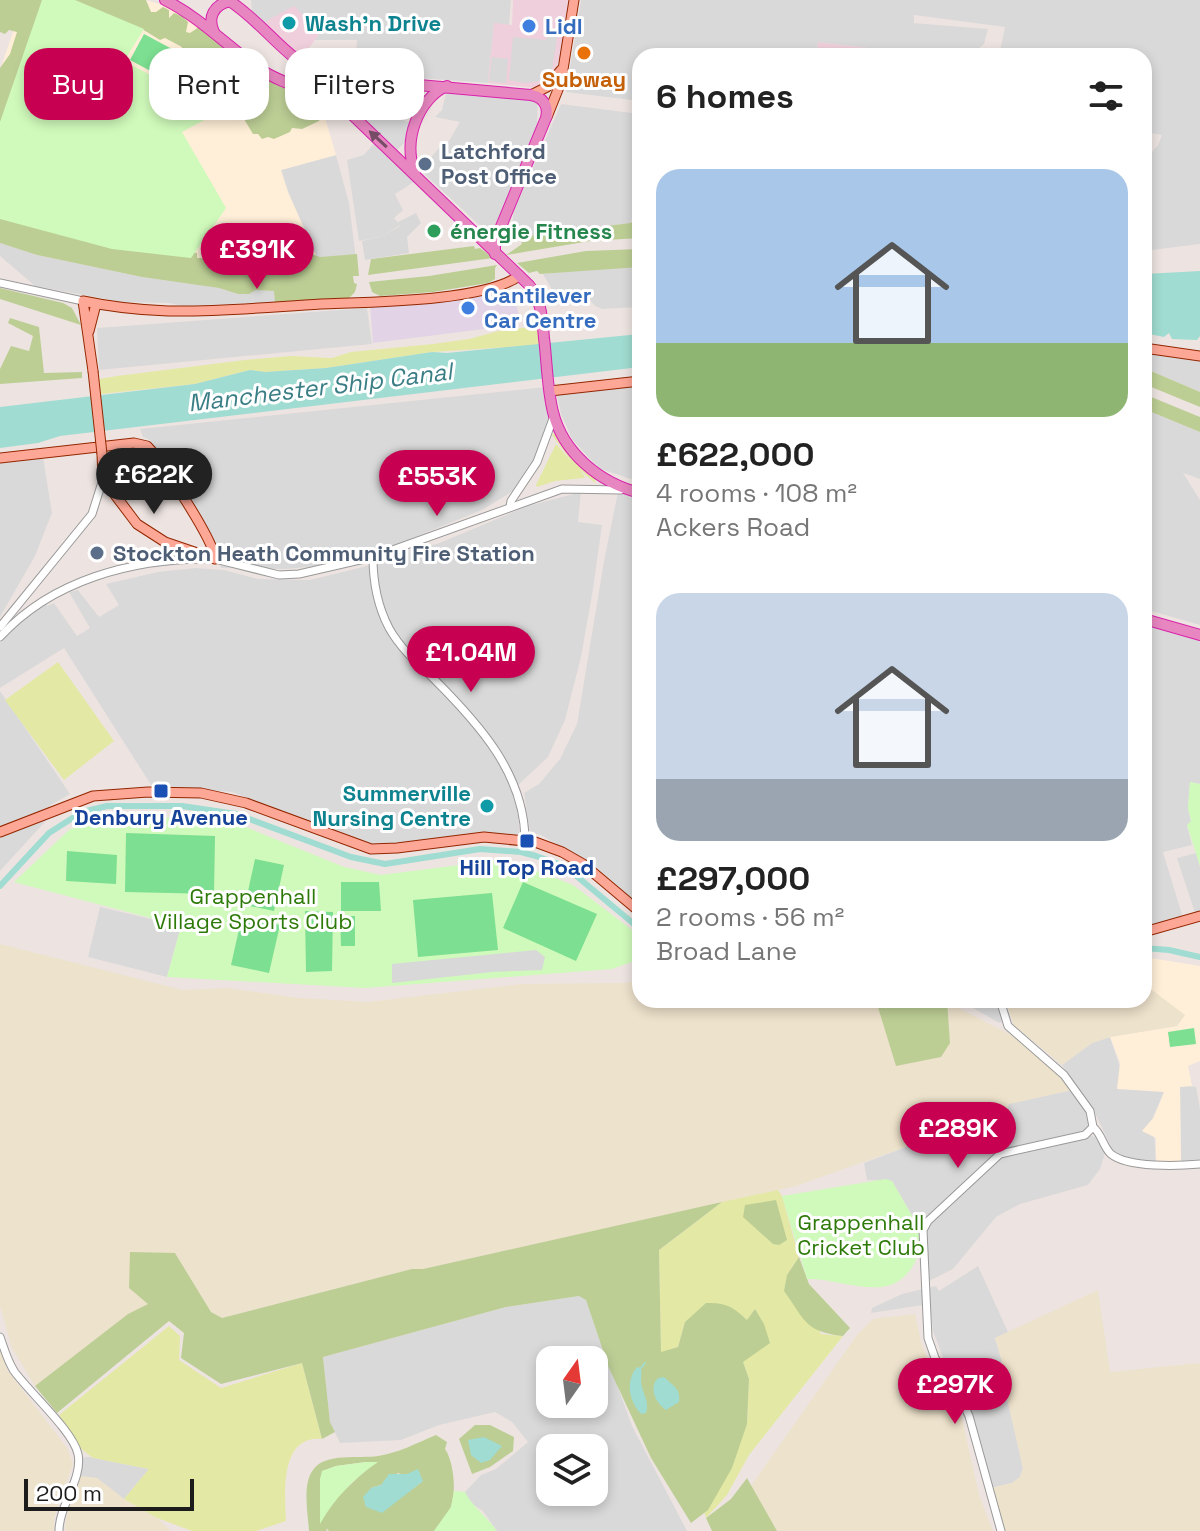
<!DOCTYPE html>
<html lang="en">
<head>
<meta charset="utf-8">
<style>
  :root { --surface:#fff; --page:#f2f2f2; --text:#222; --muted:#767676; --accent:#c70051 }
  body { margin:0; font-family:"Space Grotesk",sans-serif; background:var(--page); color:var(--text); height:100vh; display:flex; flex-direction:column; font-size:30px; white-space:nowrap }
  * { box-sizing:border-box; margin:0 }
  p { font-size:26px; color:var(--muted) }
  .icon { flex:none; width:44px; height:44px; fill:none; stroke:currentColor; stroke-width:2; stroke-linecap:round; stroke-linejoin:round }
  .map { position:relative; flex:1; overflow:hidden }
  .sheet { position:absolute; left:632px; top:48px; width:520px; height:960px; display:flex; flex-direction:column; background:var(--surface); border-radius:24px; box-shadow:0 4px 12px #0003 }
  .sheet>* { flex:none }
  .top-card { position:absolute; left:24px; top:48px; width:488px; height:72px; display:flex; gap:16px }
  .needle { width:52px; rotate:14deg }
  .controls { position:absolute; left:536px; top:1346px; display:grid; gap:16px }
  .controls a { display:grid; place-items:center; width:72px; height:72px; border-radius:16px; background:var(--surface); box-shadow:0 4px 12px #0003; font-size:40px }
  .scale { position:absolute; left:24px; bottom:20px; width:170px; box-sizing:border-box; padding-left:8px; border:4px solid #1c1c1c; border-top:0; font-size:22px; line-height:28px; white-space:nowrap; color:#1c1c1c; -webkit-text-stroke:6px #fff; paint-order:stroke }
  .price { position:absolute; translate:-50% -68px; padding:0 18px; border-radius:28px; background:var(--accent); color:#fff; font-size:26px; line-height:52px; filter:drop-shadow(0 2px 4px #0008) }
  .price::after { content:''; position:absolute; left:50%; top:48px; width:24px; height:18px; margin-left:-12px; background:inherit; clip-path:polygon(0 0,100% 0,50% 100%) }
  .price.on { background:#222; color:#fff }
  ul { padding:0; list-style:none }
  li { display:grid; align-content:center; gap:16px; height:424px; padding:0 24px }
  li span { display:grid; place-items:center; height:248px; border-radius:24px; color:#555 }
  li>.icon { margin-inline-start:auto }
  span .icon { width:144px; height:144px; fill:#fffc; stroke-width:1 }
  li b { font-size:34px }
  h2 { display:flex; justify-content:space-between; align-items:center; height:96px; padding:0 24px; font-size:34px }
  .chip { padding:0 28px; border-radius:24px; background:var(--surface); box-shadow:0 4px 12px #0003; font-size:28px; line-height:72px }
  .chip.on { background:var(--accent); color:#fff }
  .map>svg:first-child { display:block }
  .residential { fill:#dad9d9; fill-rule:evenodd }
  .commercial { fill:#efcfdb }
  .industrial { fill:#e2d3e7 }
  .education { fill:#ffefd8 }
  .farmland { fill:#ede2cb }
  .grass { fill:#e3e9a5 }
  .forest { fill:#bdce95; fill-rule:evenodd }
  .park { fill:#d0fabb }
  .pitch { fill:#7cdf91 }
  .parking { fill:#d8d8d8 }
  .water { fill:#a0dcd1 }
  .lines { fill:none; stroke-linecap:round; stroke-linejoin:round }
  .stream { stroke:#a0dcd1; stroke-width:2 }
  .canal { stroke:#a0dcd1; stroke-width:6 }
  .minor-casing { stroke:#999; stroke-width:9 }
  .major-casing { stroke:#932600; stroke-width:11 }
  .highway-casing { stroke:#d921ab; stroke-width:12 }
  .minor { stroke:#fff; stroke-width:7 }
  .major { stroke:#fda796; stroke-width:9 }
  .highway { stroke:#e786c0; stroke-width:10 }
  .major-bridge-casing { stroke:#932600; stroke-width:11; stroke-linecap:butt }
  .major-bridge { stroke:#fda796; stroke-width:9 }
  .oneway { fill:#774c66 }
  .culture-dot { fill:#0f9aa8; stroke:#fff; stroke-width:3 }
  .shop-dot { fill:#3f7fe0; stroke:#fff; stroke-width:3 }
  .food-dot { fill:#e8710a; stroke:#fff; stroke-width:3 }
  .service-dot { fill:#5c6f8a; stroke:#fff; stroke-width:3 }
  .leisure-dot { fill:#2e9e5b; stroke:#fff; stroke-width:3 }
  .transit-dot { fill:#1a4fb4; stroke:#fff; stroke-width:3 }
  .labels { text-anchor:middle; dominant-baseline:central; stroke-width:6; stroke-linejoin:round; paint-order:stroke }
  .culture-label { font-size:22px; font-weight:bold; fill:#0d838f; stroke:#fff; text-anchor:start }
  .shop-label { font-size:22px; font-weight:bold; fill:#366cbe; stroke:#fff; text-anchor:start }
  .food-label { font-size:22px; font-weight:bold; fill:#c56008; stroke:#fff }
  .service-label { font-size:22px; font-weight:bold; fill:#4e5e75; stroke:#fff; text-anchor:start }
  .leisure-label { font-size:22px; font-weight:bold; fill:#27864d; stroke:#fff; text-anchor:start }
  .transit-label { font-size:22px; font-weight:bold; fill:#164399; stroke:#fff }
  .park-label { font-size:22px; fill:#2e7a09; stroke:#fff }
  .water-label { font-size:24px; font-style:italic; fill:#3a7e85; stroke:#fff }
</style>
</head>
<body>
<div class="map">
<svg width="1200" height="1531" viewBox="0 0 1200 1531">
  <rect width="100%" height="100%" fill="#ede4e1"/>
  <!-- residential -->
  <g class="residential">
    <polygon points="251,0 511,0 509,25 494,24 488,83 333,72 336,59 356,56 357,40 315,40 318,36 263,23 252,12"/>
    <polygon points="581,0 1200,0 1200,244 1144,251 1144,161 1158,145 1162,135 1144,132 1144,56 999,56 1005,27 914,15 914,23 988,29 984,44 979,48 993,53 992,56 892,56 892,51 818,42 816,56 640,56 640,101 566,92"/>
    <polygon points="447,89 538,99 537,125 505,204 490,235 420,170 439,148 443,151 460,122 435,117 442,110"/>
    <polygon points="354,92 379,114 382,112 411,123 408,139 397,150 343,102"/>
    <polygon points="561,104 640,114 640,203 630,223 510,238 514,210"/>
    <polygon points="376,141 417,180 395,194 403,210 394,218 400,225 384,236 359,241 347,160 364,155"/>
    <polygon points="336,155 349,203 356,259 318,260 288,192 281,170"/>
    <polygon points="0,243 37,255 142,277 219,288 238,294 256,290 275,291 275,302 182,306 169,303 122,302 35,286 0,256"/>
    <polygon points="626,266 640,267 640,307 602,309 595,306 587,297 577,296 577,294 563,295 552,290 543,274"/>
    <polygon points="367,308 372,344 99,370 97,328"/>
    <polygon points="1144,352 1200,360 1200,392 1144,368"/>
    <polygon points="640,385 640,482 601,469 588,457 572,439 561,414 557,395"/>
    <polygon points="546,387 550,422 537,456 518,488 482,510 383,550 344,563 287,569 221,568 201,524 150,440 143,437 140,429"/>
    <polygon points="1144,409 1200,432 1200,479 1183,473 1200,500 1200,625 1144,609"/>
    <polygon points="43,457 52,513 35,556 0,617 0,462"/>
    <polygon points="581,492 578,522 602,525 593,589 581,657 565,720 548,757 515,788 520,835 435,838 383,847 318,826 232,792 151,785 64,648 0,688 0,643 44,599 47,606 54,603 77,636 90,628 69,592 78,590 99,617 119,605 106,584 158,572 195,568 224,570 258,579 310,580 383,562 382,555 437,544 528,506"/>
    <polygon points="618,492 640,497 640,905 593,865 541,835 530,832 524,793 539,784 560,759 577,724 604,561"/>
    <polygon points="1144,622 1200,637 1200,784 1190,782 1188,808 1191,821 1187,826 1192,845 1163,852 1183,918 1144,926"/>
    <polygon points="0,691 70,794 49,806 52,814 0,871"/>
    <polygon points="1196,853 1200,866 1200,912 1195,913 1177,858"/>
    <polygon points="100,907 181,926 167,977 88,957"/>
    <polygon points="960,1000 997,1000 1002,1022 999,1023"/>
    <polygon points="1110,1037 1120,1067 1164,1092 1153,1117 1156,1164 1119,1154 1112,1149 1095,1113 1062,1065 1092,1043"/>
    <polygon points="1188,1086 1196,1087 1200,1109 1200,1159 1181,1161 1180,1087"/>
    <polygon points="1072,1090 1090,1118 1090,1123 1086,1130 1087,1135 1096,1137 1105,1153 1100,1169 1088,1185 1020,1204 996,1217 953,1269 927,1282 927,1227 914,1219 892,1181 867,1180 864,1163 911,1145 909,1138 938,1125 960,1118 963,1125 1008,1104"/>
    <polygon points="978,1266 1008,1332 995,1338 1003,1365 1004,1385 1023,1468 1020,1477 1012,1483 991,1488 968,1398 945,1363 933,1331 930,1304 871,1313 872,1308 902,1294 936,1286 939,1291"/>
    <path d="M 579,1296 L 586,1299 L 632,1426 L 687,1531 L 497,1531 L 483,1511 L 469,1502 L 465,1492 L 481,1475 L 496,1469 L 528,1442 L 512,1422 L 495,1412 L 439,1425 L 401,1440 L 340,1443 L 330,1422 L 323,1357 L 506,1307 ZM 550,1360 L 594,1360 L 594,1404 L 550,1404 ZM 550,1448 L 594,1448 L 594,1492 L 550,1492 Z"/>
    <polygon points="86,1457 90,1457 149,1469 124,1499 97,1478 79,1476 82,1458"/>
  </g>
  <!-- commercial -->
  <g class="commercial">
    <polygon points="513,0 568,0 564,45 553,77 536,88 488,83 494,23 512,25"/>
    <polygon points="294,6 317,28 318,36 301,58 263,23"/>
    <polygon points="818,42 892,51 892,56 817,56"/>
  </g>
  <!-- industrial -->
  <polygon class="industrial" points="499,291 514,296 519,316 500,327 373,343 370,305 430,301"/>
  <!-- education -->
  <g class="education">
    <polygon points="24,0 145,0 159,4 196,21 265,77 316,105 323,111 336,155 281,170 288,192 318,260 155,259 0,70"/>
    <polygon points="1144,957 1200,966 1200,1061 1188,1066 1192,1086 1180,1087 1181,1164 1156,1164 1156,1138 1142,1131 1154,1117 1164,1092 1117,1089 1120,1063 1110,1037 1177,1026 1184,1015 1144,984"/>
  </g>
  <!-- farmland -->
  <g class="farmland">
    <polygon points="0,944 183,990 227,988 300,998 368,1002 522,984 626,983 640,980 640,1000 876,1000 896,1066 950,1043 947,1002 1011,1035 1049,1065 1072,1090 1009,1104 1007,1109 963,1126 960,1118 938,1125 909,1138 911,1145 796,1186 422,1269 412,1269 222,1318 211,1312 175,1253 149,1304 128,1314 35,1386 12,1348 0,1306"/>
    <polygon points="1144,984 1185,1015 1177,1026 1110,1037 1092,1043 1062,1065 1014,1025 1005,1000 1144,1000"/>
    <polygon points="1098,1290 1110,1372 1200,1363 1200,1531 1005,1531 991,1488 1012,1483 1020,1477 1023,1468 1004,1385 997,1387 992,1372 1003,1365 995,1338"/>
    <polygon points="915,1314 921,1342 930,1366 948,1387 961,1414 979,1495 993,1531 777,1531 751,1486 857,1335 873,1319"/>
    <polygon points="0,1351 8,1371 67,1448 73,1464 54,1518 54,1531 0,1531"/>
    <polygon points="79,1476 97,1478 124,1499 157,1518 171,1531 65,1531 66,1518"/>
  </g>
  <!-- grass -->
  <g class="grass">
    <polygon points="538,327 539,345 432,352 326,368 265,372 250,370 195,384 101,394 99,379 117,376 245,360 291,356 332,358 351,352 433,344 469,339 506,329"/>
    <polygon points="556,431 596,479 595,483 579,469 585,477 584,478 555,481 537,487 536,485 556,444 572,462 552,435"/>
    <polygon points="58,662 114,741 64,780 5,700"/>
    <polygon points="778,1190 782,1196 799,1257 787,1275 821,1334 843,1336 749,1455 727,1495 706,1518 704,1511 747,1424 749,1379 743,1362 754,1310 748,1320 685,1322 678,1347 661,1353 659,1250 722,1202"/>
    <path d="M 169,1326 L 180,1336 L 179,1360 L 221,1388 L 302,1363 L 322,1439 C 279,1435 285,1494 286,1521 L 256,1531 L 192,1531 L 157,1518 L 124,1499 L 149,1469 L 93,1458 L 80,1448 L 59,1415 Z"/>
  </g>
  <!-- forest -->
  <g class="forest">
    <polygon points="0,0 42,0 41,12 0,131 0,68 10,54 17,32 9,30 5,34 0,32"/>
    <polygon points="59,0 146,0 151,12 156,12 163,7 169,10 169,18 174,13 182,16 188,22 186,32 190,33 199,27 240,60 231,71 207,58 193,64 187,59 187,55 181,51 182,47 165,38 160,40 142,29 126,57 130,61 130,66 126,69"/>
    <path d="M 245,65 C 252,70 259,76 267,80 C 284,90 314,96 322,115 L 319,121 L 302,129 L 292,128 L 290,132 L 274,139 L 268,137 L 262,139 L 258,134 L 253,134 L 244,119 L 244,110 L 224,99 L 228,79 Z"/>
    <polygon points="0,211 114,241 197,253 197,258 245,259 309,253 320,257 357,254 359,276 353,276 354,283 357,284 355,292 349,298 275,302 274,291 256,290 249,294 238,294 219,288 142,277 37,255 0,243"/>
    <polygon points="635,220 640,220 640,238 590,241 506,255 522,244 519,237 630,223"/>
    <polygon points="474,246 475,249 480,248 493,258 368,275 371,259"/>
    <polygon points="640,249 640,267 540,274 537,271 529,273 517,263 586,251"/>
    <polygon points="497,265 495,268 495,279 488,283 433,292 380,296 372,292 369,282 429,276"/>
    <polygon points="0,288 63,303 72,308 81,325 0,299"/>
    <polygon points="10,318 39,327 44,373 82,372 82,378 0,384 0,369 11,346 29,351 33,336 8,323"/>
    <polygon points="1144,368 1200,392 1200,407 1144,384"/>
    <polygon points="1144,394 1200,417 1200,432 1144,409"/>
    <polygon points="892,1000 947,1000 950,1043 941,1057 896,1066 877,1004"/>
    <polygon points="776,1200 787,1240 779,1245 773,1244 743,1217 745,1205"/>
    <path d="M 722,1202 L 659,1250 L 661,1352 L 678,1347 L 685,1322 L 706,1303 C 725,1302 734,1307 747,1320 L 755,1309 L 764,1324 L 770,1343 L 743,1362 L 749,1379 L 747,1424 L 732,1468 L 708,1510 L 691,1523 L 651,1458 L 609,1368 L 586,1300 L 579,1296 L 506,1307 L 323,1357 L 330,1422 L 335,1432 L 322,1439 L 302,1363 L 221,1384 L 181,1358 L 184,1333 L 169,1321 L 57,1413 L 35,1386 L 128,1314 L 148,1304 L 129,1288 L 130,1252 L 175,1253 L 211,1312 L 222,1318 L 412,1269 L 423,1269 Z"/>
    <path d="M 799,1257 L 809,1284 L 850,1328 L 843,1336 C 805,1332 805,1320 784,1291 L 787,1275 Z"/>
    <polygon points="475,1425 490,1425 514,1437 513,1451 490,1467 472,1474 459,1439"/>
    <path d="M 436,1435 L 447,1442 L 445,1449 C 454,1462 457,1494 450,1509 C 446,1516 439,1524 434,1531 L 329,1531 L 326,1528 L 327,1531 L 309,1531 C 308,1514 302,1484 313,1470 C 325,1452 359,1459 378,1456 C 398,1453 417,1443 436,1435 ZM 366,1462 L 368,1468 L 334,1500 L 320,1522 L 323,1471 L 336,1466 ZM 398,1473 L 423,1481 L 407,1493 L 371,1488 L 381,1485 Z"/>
    <polygon points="747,1478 777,1531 712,1531 706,1518 731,1499"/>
  </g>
  <!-- park -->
  <g class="park">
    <polygon points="42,0 75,0 144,29 124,61 219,112 182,132 226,208 191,258 112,249 0,219 0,122"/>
    <polygon points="1190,782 1200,784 1200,866 1187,825 1191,821 1188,808"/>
    <polygon points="221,817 344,867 381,875 507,859 573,885 640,936 640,959 612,969 365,988 167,977 181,926 14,882 70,829 129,818"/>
    <path d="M 886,1179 L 892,1181 L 914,1219 L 921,1224 C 919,1233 921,1246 918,1255 C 897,1310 847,1278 807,1279 L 782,1196 Z"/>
    <path d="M 366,1462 L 378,1462 C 354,1478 334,1499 320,1524 L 320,1479 L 322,1471 L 336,1466 Z"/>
    <path d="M 454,1491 L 465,1492 C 471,1505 488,1518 497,1531 L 434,1531 L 451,1507 Z"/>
  </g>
  <!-- pitch -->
  <g class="pitch">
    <polygon points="144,34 189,58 175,84 130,60"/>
    <polygon points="126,833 215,836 214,894 125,892"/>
    <polygon points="67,851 117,855 116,884 66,881"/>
    <polygon points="255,859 284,865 274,911 245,905"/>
    <polygon points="341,882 379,882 381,911 341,911"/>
    <polygon points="523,882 597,914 576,961 503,928"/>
    <polygon points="492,893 498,950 418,957 413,900"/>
    <polygon points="305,911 333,912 332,971 306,972"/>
    <polygon points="242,916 280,925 269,973 231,965"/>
    <polygon points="340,916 355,916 355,946 341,946"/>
    <polygon points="1194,1028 1196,1044 1170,1047 1168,1032"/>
  </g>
  <!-- parking -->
  <g class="parking">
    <polygon points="547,35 557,37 552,70 543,81 525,83 509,80 513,37 546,40"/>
    <polygon points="492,57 508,59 506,83 489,81"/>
    <polygon points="416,213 421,223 407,237 409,253 365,260 362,241 384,236 400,226 398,222"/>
    <polygon points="536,950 545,957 542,970 492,972 392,983 392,964"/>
  </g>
  <!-- water -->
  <g class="water">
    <polygon points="1200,271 1200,336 1197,340 1172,339 1169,333 1164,337 1144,333 1144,274"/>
    <polygon points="640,334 640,367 60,436 38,443 0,448 0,407 195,384 250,370 265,372 326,368 432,352 447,353"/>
    <path d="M 637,1367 L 641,1368 C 642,1373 641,1377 641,1381 C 642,1393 650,1401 646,1413 L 641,1414 C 629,1401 625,1381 637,1367 Z"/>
    <path d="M 664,1377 C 673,1386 681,1388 679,1402 L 666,1410 C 656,1403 648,1388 658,1378 Z"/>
    <polygon points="484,1437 502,1446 490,1460 481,1463 471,1455 468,1440"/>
    <polygon points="418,1469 423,1481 382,1513 366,1507 363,1497 371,1488 381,1485 389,1474 407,1474"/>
  </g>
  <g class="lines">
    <!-- stream -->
    <polyline class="stream" points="641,1368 645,1363"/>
    <!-- canal -->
    <g class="canal">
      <polyline points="0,886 49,833 82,812 107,806 182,806 236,814 351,857 385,864 480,849 521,852 536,856 556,863 574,874 640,929"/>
      <polyline points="1144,948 1169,950 1200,957"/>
    </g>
    <!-- minor casing -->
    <g class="minor-casing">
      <g id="minor">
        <polyline points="0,283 83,301"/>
        <polyline points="510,507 511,501 537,462 554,416"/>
        <path d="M 373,557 C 373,581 378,607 389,628 C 400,648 418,664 434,679 C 478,723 524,773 525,839"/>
        <polyline points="215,559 279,575 299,574 373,557 562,489 621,490"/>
        <polyline points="0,627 92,514 103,479"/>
        <path d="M 0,637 C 52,580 132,559 207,559"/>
        <path d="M 1000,1000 L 1008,1026 L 1064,1075 L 1090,1111 L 1093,1127 C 1102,1134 1103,1147 1111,1154 C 1128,1168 1179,1166 1200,1164"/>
        <path d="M 0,1337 C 4,1348 7,1360 14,1371 C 29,1392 73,1431 78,1454 C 83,1479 59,1505 59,1531"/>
        <polyline points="1001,1531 969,1416 961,1399 935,1358 928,1338 923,1230 928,1221 1000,1154 1085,1135 1093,1127"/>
      </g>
    </g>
    <!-- major casing -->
    <g class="major-casing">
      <g id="major">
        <polyline points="531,95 547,87 561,70"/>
        <polyline points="547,117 561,82 574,0"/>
        <polyline points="89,331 96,304"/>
        <polyline points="1144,348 1200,356"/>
        <path d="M 93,371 L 83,301 C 111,307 140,310 168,311 C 219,312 270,307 321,304 C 368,302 483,302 519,276"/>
        <polyline points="550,391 640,381"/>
        <path d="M 0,458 L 134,443 L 147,446 C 161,460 215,542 215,559 L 165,542 L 137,524 L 103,479 L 102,454"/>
        <polyline points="0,832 93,796 148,792 201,793 246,803 371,849 397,848 484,837 535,842 562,852 583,864 640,912"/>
        <polyline points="1144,932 1200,916"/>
      </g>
    </g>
    <!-- highway casing -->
    <g class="highway-casing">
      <g id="highway">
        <path d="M 165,0 C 201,18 228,47 260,69 C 286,87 319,91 345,108 L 529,285 C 542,301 542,318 544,338 C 547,362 547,388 553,412 C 563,453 600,483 640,493"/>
        <path d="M 228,0 C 265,23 286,62 328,77 L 531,95 C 543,97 549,106 546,118 L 495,241 L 495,254"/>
        <path d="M 214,32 C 207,17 214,5 230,1"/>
        <path d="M 415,171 C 402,143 418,98 447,86"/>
        <polyline points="1144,619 1200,635"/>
      </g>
    </g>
    <!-- minor -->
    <use href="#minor" class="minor"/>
    <!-- major -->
    <use href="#major" class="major"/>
    <!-- highway -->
    <use href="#highway" class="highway"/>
    <!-- major-bridge casing -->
    <g class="major-bridge-casing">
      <polyline id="major-bridge" points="93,371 102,454"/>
    </g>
    <!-- major-bridge -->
    <use href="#major-bridge" class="major-bridge"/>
  </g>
  <!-- one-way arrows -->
  <defs><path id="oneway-solid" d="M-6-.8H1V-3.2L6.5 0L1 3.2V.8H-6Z" transform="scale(2)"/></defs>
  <use class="oneway" href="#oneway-solid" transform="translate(378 139) rotate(-137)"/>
  <!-- markers -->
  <g class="culture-dot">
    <circle cx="289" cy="23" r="8"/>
    <circle cx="487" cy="806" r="8"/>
  </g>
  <g class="shop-dot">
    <circle cx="529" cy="26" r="8"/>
    <circle cx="468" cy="308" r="8"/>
  </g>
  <circle class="food-dot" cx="584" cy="53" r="8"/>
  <g class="service-dot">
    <circle cx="425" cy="164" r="8"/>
    <circle cx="97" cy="553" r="8"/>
  </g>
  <circle class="leisure-dot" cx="434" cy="231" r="8"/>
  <g class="transit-dot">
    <rect x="153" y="783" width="16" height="16" rx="4"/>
    <rect x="519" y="833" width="16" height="16" rx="4"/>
  </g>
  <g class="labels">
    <!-- culture labels -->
    <g class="culture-label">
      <text x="305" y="23">Wash'n Drive</text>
      <text x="471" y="793" text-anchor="end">Summerville<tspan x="471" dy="25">Nursing Centre</tspan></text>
    </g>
    <!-- shop labels -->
    <g class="shop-label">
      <text x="545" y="26">Lidl</text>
      <text x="484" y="295">Cantilever<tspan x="484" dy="25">Car Centre</tspan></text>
    </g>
    <!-- food labels -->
    <g class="food-label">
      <text x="584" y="79">Subway</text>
    </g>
    <!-- service labels -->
    <g class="service-label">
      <text x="441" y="151">Latchford<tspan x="441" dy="25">Post Office</tspan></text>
      <text x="113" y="553">Stockton Heath Community Fire Station</text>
    </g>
    <!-- leisure labels -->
    <g class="leisure-label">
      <text x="450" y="231">énergie Fitness</text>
    </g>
    <!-- transit labels -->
    <g class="transit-label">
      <text x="161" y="817">Denbury Avenue</text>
      <text x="527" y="867">Hill Top Road</text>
    </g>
    <!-- park labels -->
    <g class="park-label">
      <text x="253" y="896">Grappenhall<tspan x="253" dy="25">Village Sports Club</tspan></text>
      <text x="861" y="1222">Grappenhall<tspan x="861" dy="25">Cricket Club</tspan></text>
    </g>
    <!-- water labels -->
    <g class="water-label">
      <text transform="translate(320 387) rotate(-7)">Manchester Ship Canal</text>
    </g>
  </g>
</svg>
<div class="controls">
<a><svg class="needle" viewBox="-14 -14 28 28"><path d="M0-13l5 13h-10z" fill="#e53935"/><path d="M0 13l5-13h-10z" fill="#767676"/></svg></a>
<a><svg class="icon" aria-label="layers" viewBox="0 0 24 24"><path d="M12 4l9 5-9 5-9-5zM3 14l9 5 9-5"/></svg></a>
</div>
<div class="scale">200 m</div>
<b class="price" style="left:257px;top:291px">£391K</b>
<b class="price on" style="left:154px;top:516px">£622K</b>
<b class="price" style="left:437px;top:518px">£553K</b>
<b class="price" style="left:471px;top:694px">£1.04M</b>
<b class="price" style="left:958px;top:1170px">£289K</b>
<b class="price" style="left:955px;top:1426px">£297K</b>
<div class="top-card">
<a class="chip on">Buy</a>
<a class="chip">Rent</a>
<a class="chip">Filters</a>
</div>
<section class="sheet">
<h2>6 homes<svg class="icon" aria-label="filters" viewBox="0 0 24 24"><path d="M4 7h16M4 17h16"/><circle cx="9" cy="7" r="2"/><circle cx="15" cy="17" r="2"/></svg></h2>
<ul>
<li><span style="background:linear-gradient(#a9c7e8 70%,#8fb573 0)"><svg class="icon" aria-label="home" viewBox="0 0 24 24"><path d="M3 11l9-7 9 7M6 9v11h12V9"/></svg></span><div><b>£622,000</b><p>4 rooms · 108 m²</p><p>Ackers Road</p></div></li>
<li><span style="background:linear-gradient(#c9d6e8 75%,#9aa5b1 0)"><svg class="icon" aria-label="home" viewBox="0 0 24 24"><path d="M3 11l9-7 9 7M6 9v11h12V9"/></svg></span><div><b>£297,000</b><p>2 rooms · 56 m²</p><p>Broad Lane</p></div></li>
</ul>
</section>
</div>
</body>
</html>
